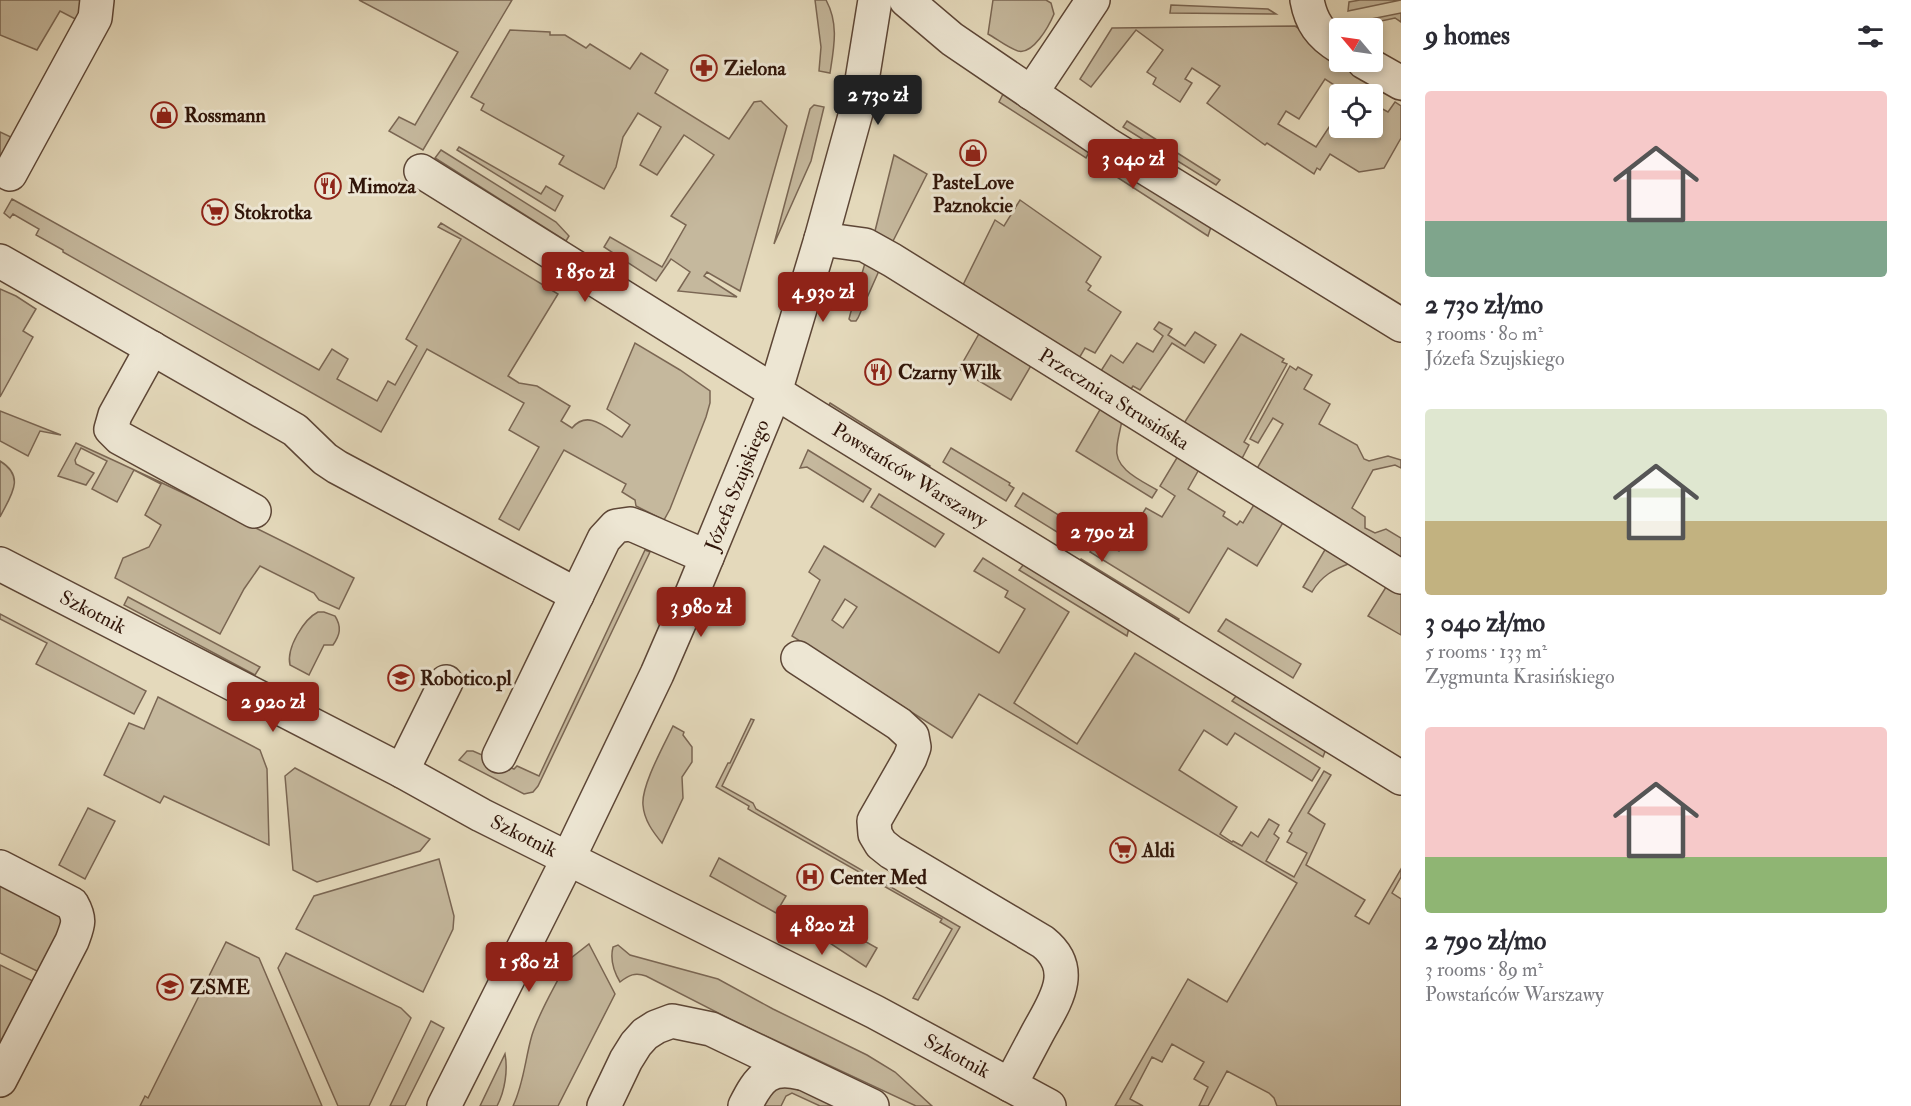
<!DOCTYPE html>
<html lang="en">
<head>
<meta charset="utf-8">
<style>
  :root { --surface:#fff; --page:#f7f7f7; --text:#2b2b33; --muted:#7c7c81; --accent:#8f2418 }
  body { margin:0; font-family:"IM FELL Double Pica",serif; background:var(--page); color:var(--text); height:100vh; display:flex; flex-direction:column; font-size:22px; white-space:nowrap }
  * { box-sizing:border-box; margin:0 }
  p { font-size:20px; color:var(--muted) }
  .icon { flex:none; width:33px; height:33px; fill:none; stroke:currentColor; stroke-width:2; stroke-linecap:round; stroke-linejoin:round }
  .map { position:relative; flex:1; overflow:hidden }
  .side { display:flex; flex-direction:column; background:var(--surface); width:510px }
  .side>* { flex:none }
  .needle { width:39px; rotate:299deg }
  .controls { position:absolute; left:1329px; top:18px; display:grid; gap:12px }
  .controls a { display:grid; place-items:center; width:54px; height:54px; border-radius:6px; background:var(--surface); box-shadow:0 3px 9px #0003; font-size:30px }
  .price { position:absolute; translate:-50% -51px; padding:0 14px; border-radius:6px; background:var(--accent); color:#fff; font-size:20px; line-height:39px; filter:drop-shadow(0 2px 3px #0008) }
  .price::after { content:''; position:absolute; left:50%; top:36px; width:18px; height:14px; margin-left:-9px; background:inherit; clip-path:polygon(0 0,100% 0,50% 100%) }
  .price.active { background:#222; color:#fff }
  ul { padding:0; list-style:none }
  li { display:grid; align-content:center; gap:12px; height:318px; padding:0 24px }
  li span { display:grid; place-items:center; height:186px; border-radius:6px; color:#555 }
  li>.icon { margin-inline-start:auto }
  span .icon { width:108px; height:108px; fill:#fffc; stroke-width:1 }
  li b { font-size:26px }
  h2 { display:flex; justify-content:space-between; align-items:center; height:72px; padding:0 24px; font-size:26px }
  main { display:flex; flex:1; min-height:0 }
  .map>svg:first-child { display:block }
  .green { fill:#c5b89d; stroke:#7a6653; stroke-width:1.5; fill-rule:evenodd }
  .lines { fill:none; stroke-linecap:round; stroke-linejoin:round }
  .minor-casing { stroke:#5d4636; stroke-width:36 }
  .minor { stroke:#ede6d3; stroke-width:33 }
  .labels { text-anchor:middle; dominant-baseline:central; stroke-width:6; stroke-linejoin:round; paint-order:stroke }
  .poi-label { font-size:20px; font-weight:bold; fill:#301509; stroke:#ede6d3; text-anchor:start }
  .street-label { font-size:20px; fill:#301509; stroke:#ede6d3 }
</style>
</head>
<body>
<main>
<div class="map">
<svg width="1401" height="1106" viewBox="0 0 1401 1106">
  <rect width="100%" height="100%" fill="#e4d9bb"/>
  <filter id="stains"><feTurbulence type="fractalNoise" baseFrequency=".00333" numOctaves="4"/><feColorMatrix values="0 0 0 0 .2 0 0 0 0 .09 0 0 0 0 .02 0 0 0 .5 -.17"/></filter>
  <radialGradient id="worn" r=".72"><stop offset=".6" stop-color="#630" stop-opacity="0"/><stop offset="1" stop-color="#630" stop-opacity=".3"/></radialGradient>
  <!-- green -->
  <g class="green">
    <polygon points="0,0 80,0 81,22 60,11 37,50 0,35"/>
    <polygon points="359,0 512,0 423,150 389,131 399,117 415,125 458,52"/>
    <path d="M 815,0 L 826,0 C 839,24 834,47 830,73 L 819,71 L 821,47 Z"/>
    <path d="M 993,0 L 1046,0 L 1051,3 L 1054,14 C 1049,26 1033,55 1018,51 C 1008,48 997,39 988,34 Z"/>
    <polygon points="1360,0 1401,0 1348,11 1349,2"/>
    <polygon points="1171,5 1268,9 1276,14 1170,13"/>
    <polygon points="1401,13 1401,22 1395,18 1358,26 1351,23"/>
    <polygon points="1295,26 1401,90 1401,101 1374,86 1368,94 1348,94 1325,79 1299,119 1286,111 1278,124 1316,147 1339,112 1340,128 1372,128 1373,96 1376,90 1382,93 1375,105 1388,112 1395,102 1401,106 1401,138 1384,168 1359,172 1330,154 1320,170 1317,168 1314,174 1267,143 1265,145 1207,103 1220,86 1192,68 1185,79 1192,83 1180,102 1153,84 1156,78 1147,72 1163,50 1136,30 1091,87 1080,79 1112,28"/>
    <polygon points="510,30 550,32 550,35 565,35 586,48 590,44 630,69 641,53 668,70 655,93 729,139 754,102 761,101 787,126 740,291 707,272 704,276 737,297 678,291 690,272 671,259 656,281 604,247 610,237 662,267 686,225 671,216 714,155 684,135 657,175 640,165 661,127 638,113 623,137 616,167 604,189 559,164 564,156 481,110 484,104 471,97"/>
    <polygon points="1003,94 1090,150 1086,158 999,102"/>
    <polygon points="814,105 824,107 811,161 774,244 810,109"/>
    <polygon points="1127,121 1220,180 1216,185 1123,127"/>
    <polygon points="0,132 13,138 0,163"/>
    <polygon points="459,147 541,194 546,186 563,196 555,211 457,150"/>
    <polygon points="441,150 556,222 569,236 566,241 435,158"/>
    <polygon points="1095,154 1211,227 1208,236 1092,161"/>
    <polygon points="894,155 927,174 891,245 874,235"/>
    <path d="M 12,199 L 319,370 L 332,349 L 348,359 L 337,379 L 377,401 L 388,381 L 395,385 L 417,346 L 406,339 L 461,239 L 438,227 L 441,223 L 558,294 L 508,376 L 519,383 L 537,386 L 570,406 L 561,421 L 572,428 C 588,409 606,428 622,437 L 630,425 L 607,409 L 635,343 L 680,370 L 710,391 L 710,403 L 706,417 L 670,509 L 664,520 L 636,506 L 635,500 L 622,492 L 626,484 L 564,450 L 519,530 L 499,519 L 539,447 L 509,430 L 524,403 L 427,349 L 381,432 L 63,252 L 63,250 L 36,235 L 39,229 L 13,214 L 10,218 L 4,213 Z"/>
    <polygon points="1020,200 1101,257 1086,282 1091,286 1088,290 1121,312 1095,353 1085,348 1078,360 961,289 995,220 1004,226"/>
    <polygon points="867,256 882,264 858,318 856,321 851,321 849,319 850,315"/>
    <polygon points="0,289 16,296 36,309 23,331 33,337 0,397"/>
    <polygon points="1159,322 1172,329 1168,335 1185,346 1195,332 1216,345 1204,363 1172,343 1140,390 1133,386 1129,392 1099,374 1111,355 1123,363 1137,343 1153,352 1163,336 1154,329"/>
    <polygon points="984,325 1036,357 1011,400 959,369"/>
    <polygon points="1241,334 1284,359 1282,362 1287,364 1244,442 1249,445 1237,468 1179,431"/>
    <polygon points="1290,366 1296,370 1298,367 1312,375 1304,389 1330,404 1319,424 1357,445 1364,459 1369,461 1388,456 1401,460 1401,468 1395,465 1373,470 1352,508 1365,517 1365,528 1375,533 1386,529 1401,538 1401,570 1252,477 1283,424 1273,418 1258,443 1250,439"/>
    <path d="M 1105,401 L 1123,413 C 1122,425 1118,435 1117,447 C 1113,469 1142,481 1157,490 L 1152,498 L 1076,451 Z"/>
    <polygon points="830,403 930,466 927,471 827,409"/>
    <polygon points="0,411 61,435 40,431 28,456 0,441"/>
    <path d="M 76,443 C 170,486 263,530 354,578 L 339,609 L 319,600 L 314,593 L 260,566 L 244,589 L 220,634 L 115,578 L 123,558 L 149,547 L 161,525 L 145,515 L 161,484 L 134,470 L 117,502 L 92,489 L 107,461 L 81,448 L 75,460 L 76,464 L 94,473 L 86,485 L 58,476 Z"/>
    <polygon points="951,448 1010,483 1009,485 1014,488 1006,501 943,462"/>
    <polygon points="808,450 871,489 863,502 807,467 800,468"/>
    <polygon points="1181,451 1202,464 1188,489 1225,512 1223,516 1237,525 1240,521 1243,523 1258,498 1287,516 1257,566 1228,548 1189,613 1090,552 1098,539 1119,551 1146,508 1162,517 1175,496 1160,486"/>
    <path d="M 0,461 C 26,477 11,495 0,517 Z"/>
    <polygon points="1023,493 1086,532 1078,545 1015,506"/>
    <polygon points="879,494 944,534 935,547 871,507"/>
    <path d="M 824,546 L 999,653 L 1025,609 L 1005,597 L 1008,591 L 974,571 L 983,558 L 1069,612 L 1014,703 L 1077,744 L 1135,653 L 1320,768 L 1312,781 L 1235,733 L 1227,745 L 1204,730 L 1179,770 L 1237,807 L 1220,834 L 1232,842 L 1233,841 L 1242,846 L 1251,832 L 1258,837 L 1269,819 L 1279,825 L 1274,834 L 1279,838 L 1266,861 L 1294,877 L 1307,853 L 1287,842 L 1292,833 L 1289,831 L 1324,771 L 1331,775 L 1308,813 L 1325,824 L 1306,865 L 1365,900 L 1355,916 L 1369,924 L 1401,869 L 1401,877 L 1392,893 L 1401,899 L 1401,1106 L 1277,1106 L 1274,1098 L 1269,1093 L 1227,1071 L 1208,1106 L 1199,1106 L 1208,1087 L 1194,1079 L 1204,1062 L 1172,1044 L 1162,1062 L 1152,1057 L 1130,1099 L 1143,1106 L 1115,1106 L 1188,979 L 1227,1002 L 1297,883 L 979,694 L 952,738 L 792,636 L 820,580 L 809,572 ZM 845,599 L 857,607 L 843,628 L 832,620 Z"/>
    <path d="M 1326,548 L 1351,563 C 1334,569 1321,576 1312,592 L 1303,587 Z"/>
    <polygon points="645,550 650,552 538,786 533,792 524,794 459,760 467,751 473,751 514,769 517,766 539,776"/>
    <polygon points="1081,559 1179,619 1176,625 1078,564"/>
    <polygon points="1024,564 1129,628 1127,636 1019,570"/>
    <polygon points="1391,579 1401,585 1401,635 1368,616"/>
    <polygon points="128,597 260,667 255,675 124,605"/>
    <path d="M 318,612 L 324,612 L 335,616 C 342,627 340,635 333,645 L 324,645 L 309,675 L 290,665 C 286,648 304,619 318,612 Z"/>
    <polygon points="0,614 146,691 134,714 36,664 47,643 0,619"/>
    <polygon points="1226,619 1301,664 1293,678 1218,631"/>
    <polygon points="1237,695 1326,749 1323,757 1232,701"/>
    <polygon points="158,697 260,750 267,769 269,845 164,796 160,803 104,775 129,723 144,729"/>
    <polygon points="751,719 754,720 722,786 753,803 756,809 960,927 918,1000 913,998 952,929 940,922 942,919 748,809 749,806 716,787 728,763 730,763"/>
    <path d="M 673,726 L 684,732 L 683,735 L 692,747 L 692,762 L 682,777 L 683,798 L 662,843 C 653,832 644,820 643,805 C 641,786 664,745 673,726 Z"/>
    <polygon points="295,768 430,839 420,851 317,882 293,870 285,776"/>
    <polygon points="88,808 115,821 85,879 59,865"/>
    <polygon points="719,858 786,896 776,913 710,876"/>
    <polygon points="439,859 454,916 453,929 423,992 296,929 314,896"/>
    <polygon points="0,879 43,900 65,920 41,973 0,953"/>
    <polygon points="818,915 877,948 866,967 810,930"/>
    <polygon points="226,942 259,958 322,1106 140,1106 145,1096 148,1098"/>
    <path d="M 589,944 L 615,994 L 558,1106 L 513,1106 C 524,1083 525,1059 532,1035 C 540,1010 555,987 566,964 L 571,958 Z"/>
    <path d="M 618,945 L 630,955 L 718,979 L 773,1009 L 867,1055 L 895,1072 L 932,1106 L 916,1106 L 732,1020 L 646,976 C 635,972 629,975 620,982 C 614,972 610,959 613,947 Z"/>
    <polygon points="286,953 401,1008 411,1018 369,1106 338,1106 278,968"/>
    <polygon points="0,965 37,983 0,1056"/>
    <polygon points="431,1021 444,1028 405,1106 390,1106"/>
    <path d="M 505,1054 C 508,1070 505,1091 497,1106 L 480,1106 Z"/>
    <polygon points="783,1083 840,1106 820,1106 792,1093 786,1096 781,1106 759,1106 761,1096"/>
  </g>
  <g class="lines">
    <!-- minor casing -->
    <g class="minor-casing">
      <g id="minor">
        <polyline points="906,0 952,39 1105,143 1401,325"/>
        <path d="M 1307,0 C 1311,22 1320,35 1340,47"/>
        <polyline points="1364,62 1401,83"/>
        <polyline points="1031,93 1093,0"/>
        <polyline points="421,171 817,418 1401,778"/>
        <polyline points="10,174 95,18 97,0"/>
        <polyline points="821,239 865,245 892,260 1401,577"/>
        <polyline points="0,261 295,430 325,459 337,467 577,595"/>
        <polyline points="152,348 115,415 111,429 120,438 254,511"/>
        <polyline points="0,564 402,771 481,815 875,1012 1049,1106"/>
        <path d="M 798,658 L 899,724 L 912,736 L 914,747 L 910,758 L 874,821 L 875,834 L 881,844 L 891,852 L 1043,942 C 1079,971 1053,1004 1037,1034 C 1028,1051 1019,1068 1010,1085"/>
        <polyline points="499,756 604,539 616,526 630,524 638,527 707,557"/>
        <polyline points="402,771 446,682"/>
        <path d="M 0,867 L 72,904 C 81,920 78,925 72,941 L 0,1080"/>
        <polyline points="444,1106 569,857 657,674 693,591 775,392 821,239 858,105 875,0"/>
        <polyline points="604,1106 626,1060 636,1044 645,1034 656,1027 672,1021 711,1029 872,1106"/>
        <path d="M 745,1106 C 759,1078 769,1065 801,1073"/>
      </g>
    </g>
    <!-- minor -->
    <use href="#minor" class="minor"/>
  </g>
  <!-- icons -->
  <defs>
    <g id="pharmacy-ring" transform="scale(1.35)"><circle r="9.5" fill="#ede6d3" stroke="#8f2418" stroke-width="1.5"/><path d="M-2-6h4v4h4v4h-4v4h-4v-4h-4v-4h4Z" fill="#8f2418"/></g>
    <g id="shop-ring" transform="scale(1.35)"><circle r="9.5" fill="#ede6d3" stroke="#8f2418" stroke-width="1.5"/><path d="M-5-2.5h2.3a2.7 3.5 0 0 1 5.4 0H5L5.5 6h-11ZM-1.5-2.5h3a1.5 2.3 0 0 0-3 0Z" fill="#8f2418"/></g>
    <g id="restaurant-ring" transform="scale(1.35)"><circle r="9.5" fill="#ede6d3" stroke="#8f2418" stroke-width="1.5"/><path d="M-5-6h1v4h1v-4h1v4h1v-4h1v5L-1.5 .5V6h-2V.5L-5-1ZM5-6V6H3V1.5H1.5Q1.5-4 5-6Z" fill="#8f2418"/></g>
    <g id="supermarket-ring" transform="scale(1.35)"><circle r="9.5" fill="#ede6d3" stroke="#8f2418" stroke-width="1.5"/><path d="M-6-5.5h2.5l.6 2H6L4.5 2H-2.5L-4.4-4H-6ZM-1.5 3.2a1.3 1.3 0 1 0 .1 0ZM3 3.2a1.3 1.3 0 1 0 .1 0Z" fill="#8f2418"/></g>
    <g id="school-ring" transform="scale(1.35)"><circle r="9.5" fill="#ede6d3" stroke="#8f2418" stroke-width="1.5"/><path d="M0-5L7-2L0 1L-7-2ZM-4 1L0 2.5L4 1V4Q0 6-4 4Z" fill="#8f2418"/></g>
    <g id="hospital-ring" transform="scale(1.35)"><circle r="9.5" fill="#ede6d3" stroke="#8f2418" stroke-width="1.5"/><path d="M-5-5h3v3.5h4V-5h3V5h-3V1.5h-4V5h-3Z" fill="#8f2418"/></g>
  </defs>
  <g fill-rule="evenodd">
    <use href="#pharmacy-ring" x="704" y="68"/>
    <use href="#shop-ring" x="164" y="115"/>
    <use href="#shop-ring" x="973" y="153"/>
    <use href="#restaurant-ring" x="328" y="186"/>
    <use href="#supermarket-ring" x="215" y="212"/>
    <use href="#restaurant-ring" x="878" y="372"/>
    <use href="#school-ring" x="401" y="678"/>
    <use href="#supermarket-ring" x="1123" y="850"/>
    <use href="#hospital-ring" x="810" y="877"/>
    <use href="#school-ring" x="170" y="987"/>
  </g>
  <g class="labels">
    <!-- poi labels -->
    <g class="poi-label">
      <text x="724" y="68">Zielona</text>
      <text x="184" y="115">Rossmann</text>
      <text x="973" y="182" text-anchor="middle">PasteLove<tspan x="973" dy="23">Paznokcie</tspan></text>
      <text x="348" y="186">Mimoza</text>
      <text x="234" y="212">Stokrotka</text>
      <text x="898" y="372">Czarny Wilk</text>
      <text x="420" y="678">Robotico.pl</text>
      <text x="1142" y="850">Aldi</text>
      <text x="830" y="877">Center Med</text>
      <text x="190" y="987">ZSME</text>
    </g>
    <!-- street labels -->
    <g class="street-label">
      <text transform="translate(1114 399) rotate(32)">Przecznica Strusińska</text>
      <text transform="translate(910 475) rotate(32)">Powstańców Warszawy</text>
      <text transform="translate(737 485) rotate(-68)">Józefa Szujskiego</text>
      <text transform="translate(93 612) rotate(27)">Szkotnik</text>
      <text transform="translate(524 836) rotate(26)">Szkotnik</text>
      <text transform="translate(957 1056) rotate(28)">Szkotnik</text>
    </g>
  </g>
  <rect width="100%" height="100%" filter="url(#stains)"/>
  <rect width="100%" height="100%" fill="url(#worn)"/>
</svg>
<div class="controls">
<a><svg class="needle" viewBox="-14 -14 28 28"><path d="M0-13l5 13h-10z" fill="#e53935"/><path d="M0 13l5-13h-10z" fill="#7c7c81"/></svg></a>
<a><svg class="icon" aria-label="locate" viewBox="0 0 24 24"><circle cx="12" cy="12" r="6"/><path d="M12 2v4M12 18v4M2 12h4M18 12h4"/></svg></a>
</div>
<b class="price active" style="left:878px;top:126px">2 730 zł</b>
<b class="price" style="left:1133px;top:190px">3 040 zł</b>
<b class="price" style="left:585px;top:303px">1 850 zł</b>
<b class="price" style="left:823px;top:323px">4 930 zł</b>
<b class="price" style="left:1102px;top:563px">2 790 zł</b>
<b class="price" style="left:701px;top:638px">3 980 zł</b>
<b class="price" style="left:273px;top:733px">2 920 zł</b>
<b class="price" style="left:822px;top:956px">4 820 zł</b>
<b class="price" style="left:529px;top:993px">1 580 zł</b>
</div>
<section class="side">
<h2>9 homes<svg class="icon" aria-label="filters" viewBox="0 0 24 24"><path d="M4 7h16M4 17h16"/><circle cx="9" cy="7" r="2"/><circle cx="15" cy="17" r="2"/></svg></h2>
<ul>
<li><span style="background:linear-gradient(#f6c9c9 70%,#7fa58c 0)"><svg class="icon" aria-label="home" viewBox="0 0 24 24"><path d="M3 11l9-7 9 7M6 9v11h12V9"/></svg></span><div><b>2 730 zł/mo</b><p>3 rooms · 80 m²</p><p>Józefa Szujskiego</p></div></li>
<li><span style="background:linear-gradient(#dfe7d0 60%,#c2b280 0)"><svg class="icon" aria-label="home" viewBox="0 0 24 24"><path d="M3 11l9-7 9 7M6 9v11h12V9"/></svg></span><div><b>3 040 zł/mo</b><p>5 rooms · 133 m²</p><p>Zygmunta Krasińskiego</p></div></li>
<li><span style="background:linear-gradient(#f6c9c9 70%,#8fb573 0)"><svg class="icon" aria-label="home" viewBox="0 0 24 24"><path d="M3 11l9-7 9 7M6 9v11h12V9"/></svg></span><div><b>2 790 zł/mo</b><p>3 rooms · 89 m²</p><p>Powstańców Warszawy</p></div></li>
</ul>
</section>
</main>
</body>
</html>
